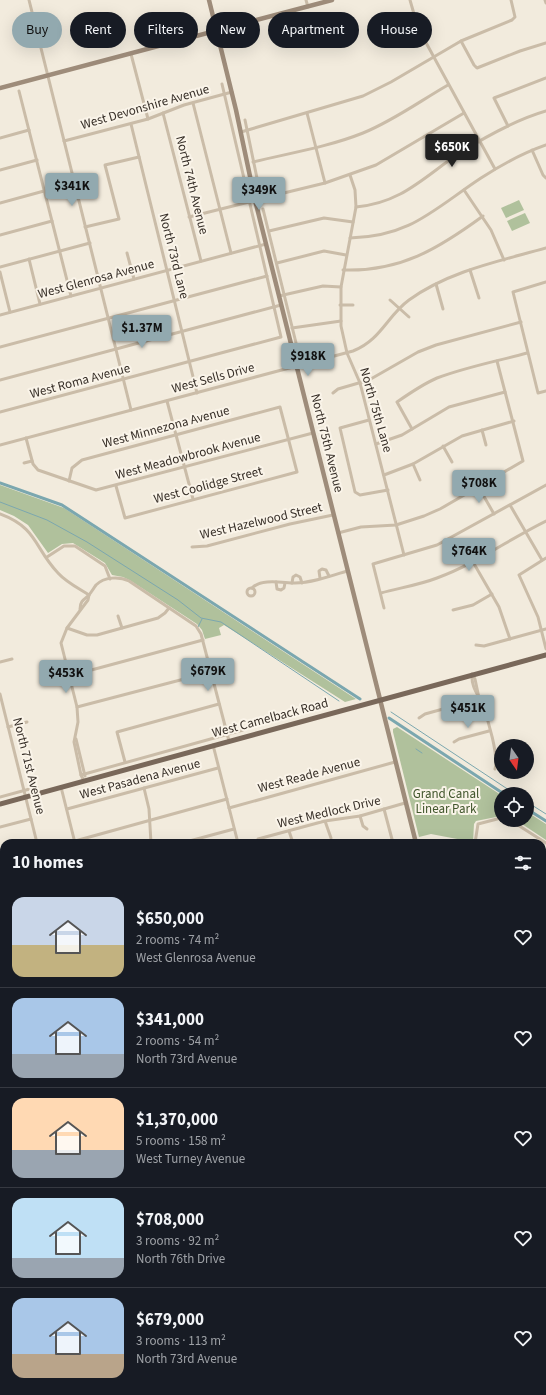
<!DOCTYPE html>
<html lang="en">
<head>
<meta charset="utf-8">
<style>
  :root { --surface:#171b24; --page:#242831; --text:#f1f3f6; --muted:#9ea1a6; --line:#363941; --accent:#92a9af }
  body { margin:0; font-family:"Source Sans 3",sans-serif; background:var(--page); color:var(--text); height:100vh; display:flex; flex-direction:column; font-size:15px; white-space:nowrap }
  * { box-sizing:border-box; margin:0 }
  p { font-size:13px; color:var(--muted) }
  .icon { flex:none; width:22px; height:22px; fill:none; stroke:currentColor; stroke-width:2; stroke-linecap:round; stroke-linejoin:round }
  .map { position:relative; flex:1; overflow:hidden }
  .drawer { position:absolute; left:0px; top:839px; width:546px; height:556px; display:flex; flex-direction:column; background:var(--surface); border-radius:12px 12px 0 0; box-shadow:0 4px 16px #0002 }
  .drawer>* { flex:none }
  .banner { position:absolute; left:12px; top:12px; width:522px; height:36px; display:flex; gap:8px }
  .needle { width:26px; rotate:166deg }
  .fabs { position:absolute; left:494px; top:739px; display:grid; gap:8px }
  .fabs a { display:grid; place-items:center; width:40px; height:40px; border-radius:50%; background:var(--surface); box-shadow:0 4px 16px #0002; font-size:20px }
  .price { position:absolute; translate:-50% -34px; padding:0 9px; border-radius:4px; background:var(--accent); color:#111; font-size:13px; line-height:26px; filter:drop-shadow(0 1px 2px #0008) }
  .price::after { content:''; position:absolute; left:50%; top:24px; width:12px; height:9px; margin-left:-6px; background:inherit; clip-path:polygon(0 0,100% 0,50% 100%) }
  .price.current { background:#222; color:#fff }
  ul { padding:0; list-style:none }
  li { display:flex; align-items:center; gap:12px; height:100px; padding:0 12px }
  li+li { border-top:1px solid var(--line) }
  li span { display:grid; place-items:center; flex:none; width:112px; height:80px; border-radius:12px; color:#555 }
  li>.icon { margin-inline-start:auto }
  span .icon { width:48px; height:48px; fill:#fffc; stroke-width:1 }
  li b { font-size:17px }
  h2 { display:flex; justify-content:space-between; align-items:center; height:48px; padding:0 12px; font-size:17px }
  .tag { padding:0 14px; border-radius:18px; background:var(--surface); box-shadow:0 4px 16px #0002; font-size:14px; line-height:36px }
  .tag.current { background:var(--accent); color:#111 }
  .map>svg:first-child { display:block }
  .green { fill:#b0c19c }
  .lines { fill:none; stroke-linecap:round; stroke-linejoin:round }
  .stream { stroke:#7ba7af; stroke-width:1 }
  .canal { stroke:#7ba7af; stroke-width:3 }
  .street { stroke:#cabca8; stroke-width:3 }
  .secondary { stroke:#9e8c7a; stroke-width:4.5 }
  .primary { stroke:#79685a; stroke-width:5 }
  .labels { text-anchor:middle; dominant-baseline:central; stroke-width:4; stroke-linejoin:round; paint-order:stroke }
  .street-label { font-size:13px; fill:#372f28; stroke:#faf4e9 }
  .park-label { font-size:13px; fill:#41562c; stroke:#faf4e9 }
</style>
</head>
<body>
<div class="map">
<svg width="546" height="1395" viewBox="0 0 546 1395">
  <rect width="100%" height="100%" fill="#f2ebdd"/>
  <!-- green -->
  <g class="green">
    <polygon points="519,200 524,210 506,218 501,208"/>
    <polygon points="525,213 530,223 512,231 507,221"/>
    <polygon points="0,485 64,508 356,699 345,702 224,625 219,628 221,635 205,639 202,630 197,624 131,581 123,577 112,575 105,563 73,543 62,544 48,553 28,525 14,516 0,510"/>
    <polygon points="397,727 501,795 501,816 476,821 474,824 473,842 431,834 419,837 393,732 393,729"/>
    <polygon points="527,812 546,824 546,840 516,820 527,820"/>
  </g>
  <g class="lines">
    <!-- stream -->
    <g class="stream">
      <polyline points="0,502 47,520 87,542 178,600 201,618 221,622 339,701"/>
      <polyline points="198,627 202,619"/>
      <polyline points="391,712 515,794"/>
      <polyline points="416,749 422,753"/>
      <polyline points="527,802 546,814"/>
    </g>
    <!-- canal -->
    <g class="canal">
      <polyline points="0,483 62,505 360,699"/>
      <polyline points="389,718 504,794"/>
      <polyline points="527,809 546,821"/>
    </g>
    <!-- street -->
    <g class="street">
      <polyline points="29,0 131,410"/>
      <polyline points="306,0 308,7"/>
      <polyline points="410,0 418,28 495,169"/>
      <polyline points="545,0 546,3"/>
      <polyline points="461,41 474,65 477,68 520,51 546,43"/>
      <polyline points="131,54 148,119"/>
      <polyline points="19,91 71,296"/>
      <polyline points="193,103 231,253"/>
      <polyline points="163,113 201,261"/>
      <polyline points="307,113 325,183"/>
      <polyline points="245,120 258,183"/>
      <polyline points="131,124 197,393"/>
      <polyline points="508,126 494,98 546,78"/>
      <polyline points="241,132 363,96 391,82 461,41 512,20 515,17 511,0"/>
      <polyline points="0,138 29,130"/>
      <polyline points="64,141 148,119 184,105 232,92"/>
      <polyline points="532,150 543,175 546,178"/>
      <path d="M 253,162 C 290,153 328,147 363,133 C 393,121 420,101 448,85"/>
      <polyline points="0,170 37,160"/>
      <polyline points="350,175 355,190 356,207 341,287 341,326 347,353 360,383 404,555"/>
      <polyline points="464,190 491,230 504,260"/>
      <polyline points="255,200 325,183 376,165 464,113"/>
      <polyline points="0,203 44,191"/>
      <path d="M 356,207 C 401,203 423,178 458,154 C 485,137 515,120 546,111"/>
      <polyline points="263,209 299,355"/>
      <polyline points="189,217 249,202"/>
      <polyline points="85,227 119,219 105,165 139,157"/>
      <polyline points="269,231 324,218 353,222"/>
      <polyline points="0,235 52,221"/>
      <path d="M 350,238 C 410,237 434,209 481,178 C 501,165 523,153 546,145"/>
      <polyline points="127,253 134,279"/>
      <polyline points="29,259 40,304"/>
      <polyline points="277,263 324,251 346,255"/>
      <polyline points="0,267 90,243"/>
      <path d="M 343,270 C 400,272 438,249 483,216"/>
      <polyline points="470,270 479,298"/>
      <polyline points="0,272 10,312"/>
      <polyline points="546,282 513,292 538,393 546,391"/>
      <polyline points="436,284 443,309"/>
      <polyline points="279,296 323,286 341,287"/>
      <polyline points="390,300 409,317"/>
      <polyline points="340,305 353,305"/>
      <polyline points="0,315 266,244"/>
      <polyline points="292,328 341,321"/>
      <polyline points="0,347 267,276"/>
      <polyline points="0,380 281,305"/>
      <polyline points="333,393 338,389 369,380 418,352 436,345 521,322"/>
      <polyline points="167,401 193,499"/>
      <polyline points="0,412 281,337 222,84"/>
      <polyline points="369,420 340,428 355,492 360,495 388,490"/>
      <path d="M 412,429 L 397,402 C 410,393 423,384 437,378 C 466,367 498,361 527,353"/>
      <polyline points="482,430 486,445"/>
      <polyline points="26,438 33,464 38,470 96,490 313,433"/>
      <polyline points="376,444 402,435 449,407 505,392"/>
      <path d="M 0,445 L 353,351 C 381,340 387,316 409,300 C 449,271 500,261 546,248"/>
      <polyline points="443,446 452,462"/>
      <polyline points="24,463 32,461"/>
      <polyline points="413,464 420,480"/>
      <polyline points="384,475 413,464 462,436 514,421"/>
      <polyline points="69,481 72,468 82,460 280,407 297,472 125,518 116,486"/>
      <polyline points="478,486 494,514"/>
      <polyline points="510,505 542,560"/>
      <path d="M 0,514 C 38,528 34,548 58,573 C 66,582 78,588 89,595"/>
      <polyline points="338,533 361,527 396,525 424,516 440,509 523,461 497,361"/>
      <polyline points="192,547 207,546 290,524 333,515"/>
      <polyline points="47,557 64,546 75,546 105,566 110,579"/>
      <polyline points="546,558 519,575 538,617 546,649"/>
      <polyline points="473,562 499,607 510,639"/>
      <polyline points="320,578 319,571 322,569 326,570 329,576"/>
      <polyline points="276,582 277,589 281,590 284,588 285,583"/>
      <polyline points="292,583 293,577 296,575 300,577 302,583"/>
      <circle cx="251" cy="592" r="4"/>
      <path d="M 252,588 C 262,578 283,583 295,583 C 312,583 331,576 347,571"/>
      <path d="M 381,593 C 399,588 419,585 437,578 C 476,564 509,539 546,521"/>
      <polyline points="384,608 373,564 437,545 546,485"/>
      <path d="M 80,609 C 80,602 83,600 88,596 C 91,593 93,589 96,585 C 104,577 119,576 129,581 L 196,626 L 201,634 L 229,741"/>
      <polyline points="453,610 473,605 492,594"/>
      <polyline points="118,616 122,628"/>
      <polyline points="67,628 87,635 97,635 158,618 165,613 169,608"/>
      <polyline points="476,645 484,646 546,629"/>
      <polyline points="0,662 12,659"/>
      <path d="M 472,674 C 471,688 479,695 483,706 C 488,720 499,756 495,769"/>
      <polyline points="472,674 475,679 479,698"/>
      <polyline points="69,676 203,640"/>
      <polyline points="0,694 37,843"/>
      <polyline points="77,707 211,672"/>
      <polyline points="419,718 425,714 479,699"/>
      <polyline points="8,727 27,722"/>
      <polyline points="76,739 85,776"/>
      <polyline points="454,742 459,739 489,731"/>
      <polyline points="213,745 238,843"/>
      <polyline points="125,762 117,732 219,704"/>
      <polyline points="81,775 243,730"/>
      <polyline points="84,781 81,775 74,742 78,722 77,707 61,643 67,628 88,600 89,595"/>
      <polyline points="61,787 75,843"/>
      <polyline points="144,788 149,809 151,843"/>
      <polyline points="0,797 37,787"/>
      <polyline points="229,808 395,762"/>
      <polyline points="67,809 218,768"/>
      <polyline points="384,809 393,843"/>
      <polyline points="360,816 363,826 367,829"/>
      <polyline points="510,820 546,843"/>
      <polyline points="325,821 331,838"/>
      <polyline points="0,827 31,819"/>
      <polyline points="289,831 293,843"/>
      <polyline points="75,841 227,799"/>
      <polyline points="182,843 234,829"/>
      <polyline points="258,843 258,839 325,821 360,816 405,803"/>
      <polyline points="475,843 478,824 501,818"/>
      <polyline points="0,885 4,884"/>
      <polyline points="0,918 4,917"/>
      <polyline points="542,923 546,921"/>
      <polyline points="0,950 4,949"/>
      <polyline points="542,960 546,959"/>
      <polyline points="0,983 4,982"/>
      <polyline points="542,997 546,996"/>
      <polyline points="0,998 4,1014"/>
      <polyline points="0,1022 4,1021"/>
      <polyline points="542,1031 546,1031"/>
      <polyline points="0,1056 4,1055"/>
      <polyline points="542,1074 546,1072"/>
      <polyline points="0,1091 4,1090"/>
      <polyline points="542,1103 546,1104"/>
      <polyline points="0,1125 4,1124"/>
      <polyline points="542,1158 546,1156"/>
      <polyline points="0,1165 4,1180"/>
      <polyline points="542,1192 546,1191"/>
      <polyline points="0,1226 4,1224"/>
      <polyline points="0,1265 4,1263"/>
      <polyline points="0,1336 4,1353"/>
      <polyline points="14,1391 15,1395"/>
      <polyline points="221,1391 222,1395"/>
      <polyline points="284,1391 285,1395"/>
      <polyline points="328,1391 329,1395"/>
      <polyline points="374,1391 375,1395"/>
      <polyline points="88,1395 93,1391"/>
      <polyline points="149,1395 156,1391"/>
    </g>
    <!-- secondary -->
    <g class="secondary">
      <polyline points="209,0 236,110 255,200 416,843"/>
      <polyline points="0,88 332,0"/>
      <polyline points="0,1164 4,1163"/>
      <polyline points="542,1351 546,1367"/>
      <polyline points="542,1372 546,1371"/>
      <polyline points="192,1391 193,1395"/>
      <polyline points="195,1391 196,1395"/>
      <polyline points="455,1395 470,1391"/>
    </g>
    <!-- primary -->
    <polyline class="primary" points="0,804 546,655"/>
  </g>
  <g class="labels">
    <!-- street labels -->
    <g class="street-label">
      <text transform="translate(145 107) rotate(-16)">West Devonshire Avenue</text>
      <text transform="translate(192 185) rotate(76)">North 74th Avenue</text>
      <text transform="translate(174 256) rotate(76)">North 73rd Lane</text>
      <text transform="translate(96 279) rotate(-15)">West Glenrosa Avenue</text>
      <text transform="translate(213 378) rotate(-15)">West Sells Drive</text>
      <text transform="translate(80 381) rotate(-15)">West Roma Avenue</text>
      <text transform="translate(376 410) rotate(74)">North 75th Lane</text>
      <text transform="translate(166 427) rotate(-15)">West Minnezona Avenue</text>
      <text transform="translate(327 443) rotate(76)">North 75th Avenue</text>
      <text transform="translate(188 456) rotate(-15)">West Meadowbrook Avenue</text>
      <text transform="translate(208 485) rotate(-15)">West Coolidge Street</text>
      <text transform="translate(261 521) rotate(-13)">West Hazelwood Street</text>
      <text transform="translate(270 718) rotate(-15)">West Camelback Road</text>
      <text transform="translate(29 766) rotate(76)">North 71st Avenue</text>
      <text transform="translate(309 775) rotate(-15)">West Reade Avenue</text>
      <text transform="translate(140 779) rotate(-15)">West Pasadena Avenue</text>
      <text transform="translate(329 812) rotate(-13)">West Medlock Drive</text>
    </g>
    <!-- park labels -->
    <g class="park-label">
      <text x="446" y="794">Grand Canal<tspan x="446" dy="15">Linear Park</tspan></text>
    </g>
  </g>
</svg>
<div class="fabs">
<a><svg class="needle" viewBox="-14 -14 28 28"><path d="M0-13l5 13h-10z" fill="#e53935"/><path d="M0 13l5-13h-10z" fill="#9ea1a6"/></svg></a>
<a><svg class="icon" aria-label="locate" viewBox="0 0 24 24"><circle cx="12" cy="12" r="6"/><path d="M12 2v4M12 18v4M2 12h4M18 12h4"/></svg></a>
</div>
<b class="price current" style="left:452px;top:168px">$650K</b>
<b class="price" style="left:72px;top:207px">$341K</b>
<b class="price" style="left:259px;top:211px">$349K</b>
<b class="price" style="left:142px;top:349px">$1.37M</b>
<b class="price" style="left:308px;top:377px">$918K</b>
<b class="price" style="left:479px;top:504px">$708K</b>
<b class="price" style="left:469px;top:572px">$764K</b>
<b class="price" style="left:208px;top:692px">$679K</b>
<b class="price" style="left:66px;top:694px">$453K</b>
<b class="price" style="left:468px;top:729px">$451K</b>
<div class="banner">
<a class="tag current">Buy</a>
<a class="tag">Rent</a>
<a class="tag">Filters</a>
<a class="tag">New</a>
<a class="tag">Apartment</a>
<a class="tag">House</a>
</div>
<section class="drawer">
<h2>10 homes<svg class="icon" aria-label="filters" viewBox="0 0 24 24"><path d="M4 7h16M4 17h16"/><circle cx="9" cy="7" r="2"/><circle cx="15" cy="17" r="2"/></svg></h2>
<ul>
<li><span style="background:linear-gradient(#c9d6e8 60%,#c2b280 0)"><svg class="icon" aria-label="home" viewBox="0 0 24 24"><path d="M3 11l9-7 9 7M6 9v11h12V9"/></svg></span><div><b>$650,000</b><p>2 rooms · 74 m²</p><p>West Glenrosa Avenue</p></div><svg class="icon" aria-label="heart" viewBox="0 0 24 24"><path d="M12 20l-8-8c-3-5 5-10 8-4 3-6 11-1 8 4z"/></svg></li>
<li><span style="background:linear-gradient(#a9c7e8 70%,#9aa5b1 0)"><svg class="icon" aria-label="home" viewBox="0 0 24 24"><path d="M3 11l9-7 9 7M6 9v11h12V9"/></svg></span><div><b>$341,000</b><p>2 rooms · 54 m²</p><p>North 73rd Avenue</p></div><svg class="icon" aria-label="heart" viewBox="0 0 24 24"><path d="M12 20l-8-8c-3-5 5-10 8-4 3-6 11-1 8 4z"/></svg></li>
<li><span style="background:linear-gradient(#ffd9b3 65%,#9aa5b1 0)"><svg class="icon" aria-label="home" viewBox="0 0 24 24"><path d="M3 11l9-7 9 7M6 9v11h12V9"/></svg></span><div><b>$1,370,000</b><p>5 rooms · 158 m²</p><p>West Turney Avenue</p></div><svg class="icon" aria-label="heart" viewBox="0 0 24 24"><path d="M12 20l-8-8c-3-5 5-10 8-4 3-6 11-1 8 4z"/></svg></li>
<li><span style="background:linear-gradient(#bfe0f5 75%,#9aa5b1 0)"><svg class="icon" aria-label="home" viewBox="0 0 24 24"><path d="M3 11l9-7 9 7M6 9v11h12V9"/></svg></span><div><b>$708,000</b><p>3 rooms · 92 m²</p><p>North 76th Drive</p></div><svg class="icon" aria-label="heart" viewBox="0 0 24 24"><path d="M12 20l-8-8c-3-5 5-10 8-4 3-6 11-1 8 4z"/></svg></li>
<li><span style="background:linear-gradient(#a9c7e8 70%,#b9a48a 0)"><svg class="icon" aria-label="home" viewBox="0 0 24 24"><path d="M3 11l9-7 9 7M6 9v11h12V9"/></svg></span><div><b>$679,000</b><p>3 rooms · 113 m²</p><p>North 73rd Avenue</p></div><svg class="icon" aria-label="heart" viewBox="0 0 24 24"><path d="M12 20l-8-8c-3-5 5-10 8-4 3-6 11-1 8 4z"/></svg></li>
</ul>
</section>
</div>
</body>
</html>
